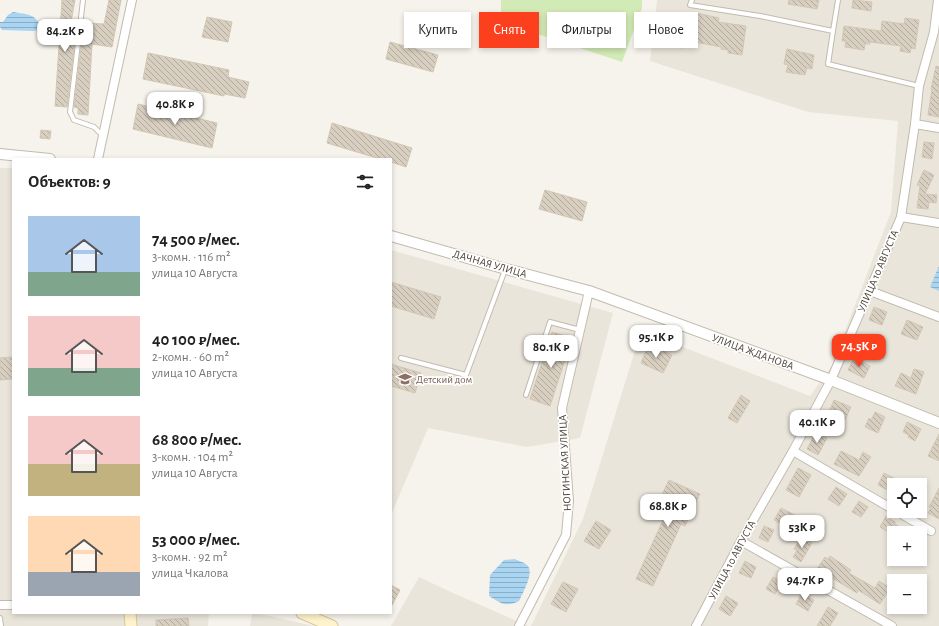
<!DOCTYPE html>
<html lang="ru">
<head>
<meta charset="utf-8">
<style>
  :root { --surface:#fff; --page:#f2f2f2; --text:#222; --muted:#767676; --accent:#fc3f1d }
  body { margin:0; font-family:"Alegreya Sans",sans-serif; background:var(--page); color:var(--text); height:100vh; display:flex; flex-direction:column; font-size:15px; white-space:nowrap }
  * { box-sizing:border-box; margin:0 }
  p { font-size:13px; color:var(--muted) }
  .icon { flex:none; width:22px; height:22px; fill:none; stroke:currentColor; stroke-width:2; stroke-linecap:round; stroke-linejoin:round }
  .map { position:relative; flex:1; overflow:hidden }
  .details { position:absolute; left:12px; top:158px; width:380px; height:456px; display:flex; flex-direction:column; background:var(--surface); border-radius:0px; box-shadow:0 2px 6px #0003 }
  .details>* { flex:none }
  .top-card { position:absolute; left:404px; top:12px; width:380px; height:36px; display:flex; gap:8px }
  .controls { position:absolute; left:887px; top:478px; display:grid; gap:8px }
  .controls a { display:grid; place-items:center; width:40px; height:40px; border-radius:0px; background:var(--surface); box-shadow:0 2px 6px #0003; font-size:20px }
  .price { position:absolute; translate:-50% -34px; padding:0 9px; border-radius:8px; background:#fff; color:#222; font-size:13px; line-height:26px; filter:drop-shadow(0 1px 2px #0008) }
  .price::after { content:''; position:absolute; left:50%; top:24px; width:12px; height:9px; margin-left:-6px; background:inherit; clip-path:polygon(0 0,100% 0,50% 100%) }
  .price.active { background:var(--accent); color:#fff }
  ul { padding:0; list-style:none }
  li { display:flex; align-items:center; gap:12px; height:100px; padding:0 16px }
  li span { display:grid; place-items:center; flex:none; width:112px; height:80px; border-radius:0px; color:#555 }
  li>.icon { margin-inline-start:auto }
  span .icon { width:48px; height:48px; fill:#fffc; stroke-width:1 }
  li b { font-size:17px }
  h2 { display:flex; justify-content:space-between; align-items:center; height:48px; padding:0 16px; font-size:17px }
  .pill { padding:0 14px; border-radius:0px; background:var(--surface); box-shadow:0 2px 6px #0003; font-size:14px; line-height:36px }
  .pill.active { background:var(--accent); color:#fff }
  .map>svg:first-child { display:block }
  .residential { fill:#eae5da; fill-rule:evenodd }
  .green { fill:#d2eab5 }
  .water { fill:url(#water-rules) }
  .building { fill:url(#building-back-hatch); stroke:#d3c7b4 }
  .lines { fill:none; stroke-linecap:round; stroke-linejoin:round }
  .service-casing { stroke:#c2bbae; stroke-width:6 }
  .minor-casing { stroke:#c2bbae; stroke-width:10 }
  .tertiary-casing { stroke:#c2bbae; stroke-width:12 }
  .secondary-casing { stroke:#d6c79b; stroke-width:13 }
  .service { stroke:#fff; stroke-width:4 }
  .minor { stroke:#fff; stroke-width:8 }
  .tertiary { stroke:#fff; stroke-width:10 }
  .secondary { stroke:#fff3cd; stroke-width:11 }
  .labels { text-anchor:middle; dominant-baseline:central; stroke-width:3.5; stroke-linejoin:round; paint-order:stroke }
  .street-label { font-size:11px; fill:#4b4439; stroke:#fff }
  .education-label { font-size:11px; fill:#785e54; stroke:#fff; text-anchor:start }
</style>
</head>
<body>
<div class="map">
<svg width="939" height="626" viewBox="0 0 939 626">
  <defs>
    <pattern id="water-rules" width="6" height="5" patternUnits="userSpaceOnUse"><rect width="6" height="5" fill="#a9d4f2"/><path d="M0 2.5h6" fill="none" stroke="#8caec5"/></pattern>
    <pattern id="building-back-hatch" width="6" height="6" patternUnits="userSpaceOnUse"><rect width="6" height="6" fill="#d8cfc1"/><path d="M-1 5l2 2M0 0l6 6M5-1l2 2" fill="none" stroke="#b1aa9e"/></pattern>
  </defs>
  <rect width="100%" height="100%" fill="#f6f3ec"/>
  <!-- residential -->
  <g class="residential">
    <path d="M 657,0 L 939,0 L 939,626 L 531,626 L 583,519 L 641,331 L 810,396 L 831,367 L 891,212 L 898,121 L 808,112 L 650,61 ZM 894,485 L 920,485 L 920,511 L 894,511 ZM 894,533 L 920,533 L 920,559 L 894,559 ZM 894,581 L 920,581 L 920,607 L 894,607 Z"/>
    <polygon points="0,168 13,168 13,613 209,613 208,626 0,626"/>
    <polygon points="391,250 613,313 580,438 527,447 428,428 391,515"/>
    <polygon points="419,577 453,593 528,626 391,626"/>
    <polygon points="252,613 256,613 314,626 250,626"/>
  </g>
  <!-- green -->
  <polygon class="green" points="501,0 642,0 642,8 622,62 501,22"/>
  <!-- water -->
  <g class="water">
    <path d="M 13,12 C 23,14 35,13 39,24 L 37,30 L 33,31 L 2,30 L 0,27 L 0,22 L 3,22 L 8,15 Z"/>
    <polygon points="939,266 939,291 930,287"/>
    <path d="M 515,559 C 518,561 524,562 527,565 C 535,572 523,592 519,601 C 505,608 501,603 489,596 L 490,575 L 504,560 Z"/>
  </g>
  <!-- building -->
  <g class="building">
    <polygon points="62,0 75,0 71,22 77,22 67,107 55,106"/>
    <polygon points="109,0 121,0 112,47 92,44 88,115 78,114 78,108 74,107 84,23 104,24"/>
    <polygon points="789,0 819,0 817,9 788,4"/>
    <polygon points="853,0 872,2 871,11 852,8"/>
    <polygon points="697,13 719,18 718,22 746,26 742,55 728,53 728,50 721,49 721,47 684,40 683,48 662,45 667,16 681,18 680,22 695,25"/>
    <polygon points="207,17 232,22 228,42 202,37"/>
    <polygon points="905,18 919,20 915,49 911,48 910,53 900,51 901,46 870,42 870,44 865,44 864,50 845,47 846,41 842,41 844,26 881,31 882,21 904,24"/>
    <polygon points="390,42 438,55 433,72 386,59"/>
    <polygon points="787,49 814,55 812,69 807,68 805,75 786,72 788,65 784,64"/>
    <polygon points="148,53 229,70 228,77 249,82 245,98 224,94 224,96 143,79"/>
    <polygon points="936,66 939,67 939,117 928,115 932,89 931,89"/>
    <polygon points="138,104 217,123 212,148 133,129"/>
    <polygon points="332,123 412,148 406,167 391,162 391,159 380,159 327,143"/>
    <polygon points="41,130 51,131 50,139 40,138"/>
    <polygon points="924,142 934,143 932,159 922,157"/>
    <polygon points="924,170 934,175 925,194 937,195 936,203 929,202 928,209 917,208 920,186 917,185"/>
    <polygon points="545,190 587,202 582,221 539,209"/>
    <polygon points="391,282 441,297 434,319 391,306"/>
    <polygon points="874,307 887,312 882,325 869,320"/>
    <polygon points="907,320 923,327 917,340 901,334"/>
    <polygon points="552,332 572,338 550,406 530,399"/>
    <polygon points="864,334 876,338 872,351 859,346"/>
    <polygon points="649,344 672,355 663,373 641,363"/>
    <polygon points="13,357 13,379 0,380 0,358"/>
    <polygon points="854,358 870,366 864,378 848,370"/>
    <polygon points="391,364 421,373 415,393 391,386"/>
    <polygon points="914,369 924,372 916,394 895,386 901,373 911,378"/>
    <polygon points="741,395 750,401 737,423 728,418"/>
    <polygon points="834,400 851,407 845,420 829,412"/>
    <polygon points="875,412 885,417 878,433 865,427 869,418 871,420"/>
    <polygon points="907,422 921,429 915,441 908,437 909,435 903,432"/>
    <polygon points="816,432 827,438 818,455 807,449"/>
    <polygon points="939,434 939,461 928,456"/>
    <polygon points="841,451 859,460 863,452 871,457 859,476 834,464"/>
    <polygon points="798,468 811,475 799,497 786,490"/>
    <polygon points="884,473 907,485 894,485 891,492 878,485"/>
    <polygon points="669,480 700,494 685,526 681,524 653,586 636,579 665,516 654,511"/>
    <polygon points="836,487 847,494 839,506 828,499"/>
    <polygon points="939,488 939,519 928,513 931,508 929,507"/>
    <polygon points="859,501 868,507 861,517 852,512"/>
    <polygon points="781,508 795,515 788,528 774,520"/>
    <polygon points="886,516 895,522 895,524 909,533 894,533 894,536 880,527"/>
    <polygon points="596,521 611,530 599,549 584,541"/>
    <polygon points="764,526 774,530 768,542 759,538"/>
    <polygon points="801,537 812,543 801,562 793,557 797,550 794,549"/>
    <polygon points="830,556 851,570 849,573 875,588 879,581 890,588 880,604 858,590 857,593 817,569 825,557 828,559"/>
    <polygon points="745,561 756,567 751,578 739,573"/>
    <polygon points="773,577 782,582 775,594 766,589"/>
    <polygon points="563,582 578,589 566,612 551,604"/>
    <polygon points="391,585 400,590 391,607"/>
    <polygon points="802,593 814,600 808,611 796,604"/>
    <polygon points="726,596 738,603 730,616 719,609"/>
    <polygon points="828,607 838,613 830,626 817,626"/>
    <polygon points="188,618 189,626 156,626 156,620"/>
  </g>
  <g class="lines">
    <!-- service casing -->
    <g class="service-casing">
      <g id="service">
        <polyline points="83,0 70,112 74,120 94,127 103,136"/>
        <polyline points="692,0 690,5 760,16 833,31 838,0"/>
        <polyline points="833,31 828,64 919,86"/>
        <polyline points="401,358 466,375 505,270"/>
        <polyline points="526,395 550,322 580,330"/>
        <polyline points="0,618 1,626"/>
      </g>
    </g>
    <!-- minor casing -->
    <g class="minor-casing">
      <g id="minor">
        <polyline points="915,124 939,128"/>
        <polyline points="98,159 132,0"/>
        <polyline points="901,217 939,223"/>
        <polyline points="870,291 939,317"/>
        <polyline points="793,451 894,510"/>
        <polyline points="896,511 931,531"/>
        <polyline points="741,541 892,626"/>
        <polyline points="0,605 13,605"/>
        <polyline points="519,626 566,535 569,501 562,408 589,291"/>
        <polyline points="696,626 741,541 793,451 831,380 901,217 915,124 919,86 934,32 938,0"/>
      </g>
    </g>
    <!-- tertiary casing -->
    <g class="tertiary-casing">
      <g id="tertiary">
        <polyline points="0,154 50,159"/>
        <polyline points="391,236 506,269 589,291 831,380 939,423"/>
      </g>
    </g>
    <!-- secondary casing -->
    <g class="secondary-casing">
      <g id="secondary">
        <polyline points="130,613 131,626"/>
        <polyline points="302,613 332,626"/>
      </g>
    </g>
    <!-- service -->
    <use href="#service" class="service"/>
    <!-- minor -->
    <use href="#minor" class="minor"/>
    <!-- tertiary -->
    <use href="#tertiary" class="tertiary"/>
    <!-- secondary -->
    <use href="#secondary" class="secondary"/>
  </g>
  <!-- icons -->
  <defs>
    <g id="school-bare" transform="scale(1.08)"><path d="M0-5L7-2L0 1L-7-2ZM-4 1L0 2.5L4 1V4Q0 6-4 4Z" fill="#8d6e63" stroke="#fff" stroke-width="2.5" paint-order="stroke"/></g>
  </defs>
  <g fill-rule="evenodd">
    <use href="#school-bare" x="405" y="379"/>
  </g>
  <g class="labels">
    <!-- street labels -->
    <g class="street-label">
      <text transform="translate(490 264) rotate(16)">ДАЧНАЯ УЛИЦА</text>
      <text transform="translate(878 271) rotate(-67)">УЛИЦА 10 АВГУСТА</text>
      <text transform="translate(753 352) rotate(20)">УЛИЦА ЖДАНОВА</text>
      <text transform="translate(565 463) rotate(-93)">НОГИНСКАЯ УЛИЦА</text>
      <text transform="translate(732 560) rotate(-62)">УЛИЦА 10 АВГУСТА</text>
    </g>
    <!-- education labels -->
    <g class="education-label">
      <text x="416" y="379">Детский дом</text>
    </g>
  </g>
</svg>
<div class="controls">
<a><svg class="icon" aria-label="locate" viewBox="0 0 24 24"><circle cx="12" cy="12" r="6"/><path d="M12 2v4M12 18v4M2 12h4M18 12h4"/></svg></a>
<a>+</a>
<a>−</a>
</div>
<b class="price" style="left:65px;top:53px">84.2K ₽</b>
<b class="price" style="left:175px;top:126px">40.8K ₽</b>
<b class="price" style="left:656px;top:359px">95.1K ₽</b>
<b class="price active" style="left:859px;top:368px">74.5K ₽</b>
<b class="price" style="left:551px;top:369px">80.1K ₽</b>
<b class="price" style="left:817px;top:444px">40.1K ₽</b>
<b class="price" style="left:668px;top:528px">68.8K ₽</b>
<b class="price" style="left:802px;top:549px">53K ₽</b>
<b class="price" style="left:805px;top:602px">94.7K ₽</b>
<div class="top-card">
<a class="pill">Купить</a>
<a class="pill active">Снять</a>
<a class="pill">Фильтры</a>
<a class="pill">Новое</a>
</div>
<section class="details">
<h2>Объектов: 9<svg class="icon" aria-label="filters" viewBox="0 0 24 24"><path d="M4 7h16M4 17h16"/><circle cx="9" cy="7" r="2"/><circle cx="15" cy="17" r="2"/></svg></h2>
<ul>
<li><span style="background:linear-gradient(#a9c7e8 70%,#7fa58c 0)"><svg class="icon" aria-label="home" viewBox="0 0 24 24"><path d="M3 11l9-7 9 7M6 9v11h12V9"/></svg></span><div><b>74 500 ₽/мес.</b><p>3-комн. · 116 m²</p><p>улица 10 Августа</p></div></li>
<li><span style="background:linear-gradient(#f6c9c9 65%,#7fa58c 0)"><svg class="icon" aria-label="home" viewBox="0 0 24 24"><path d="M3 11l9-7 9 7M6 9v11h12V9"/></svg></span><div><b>40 100 ₽/мес.</b><p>2-комн. · 60 m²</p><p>улица 10 Августа</p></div></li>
<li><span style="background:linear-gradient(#f6c9c9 60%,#c2b280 0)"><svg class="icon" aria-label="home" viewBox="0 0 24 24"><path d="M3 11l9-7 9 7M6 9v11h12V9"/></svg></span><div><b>68 800 ₽/мес.</b><p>3-комн. · 104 m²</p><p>улица 10 Августа</p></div></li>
<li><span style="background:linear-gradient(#ffd9b3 70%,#9aa5b1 0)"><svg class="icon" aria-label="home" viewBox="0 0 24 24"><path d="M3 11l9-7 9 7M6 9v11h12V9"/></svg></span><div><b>53 000 ₽/мес.</b><p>3-комн. · 92 m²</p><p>улица Чкалова</p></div></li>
</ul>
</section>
</div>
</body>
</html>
